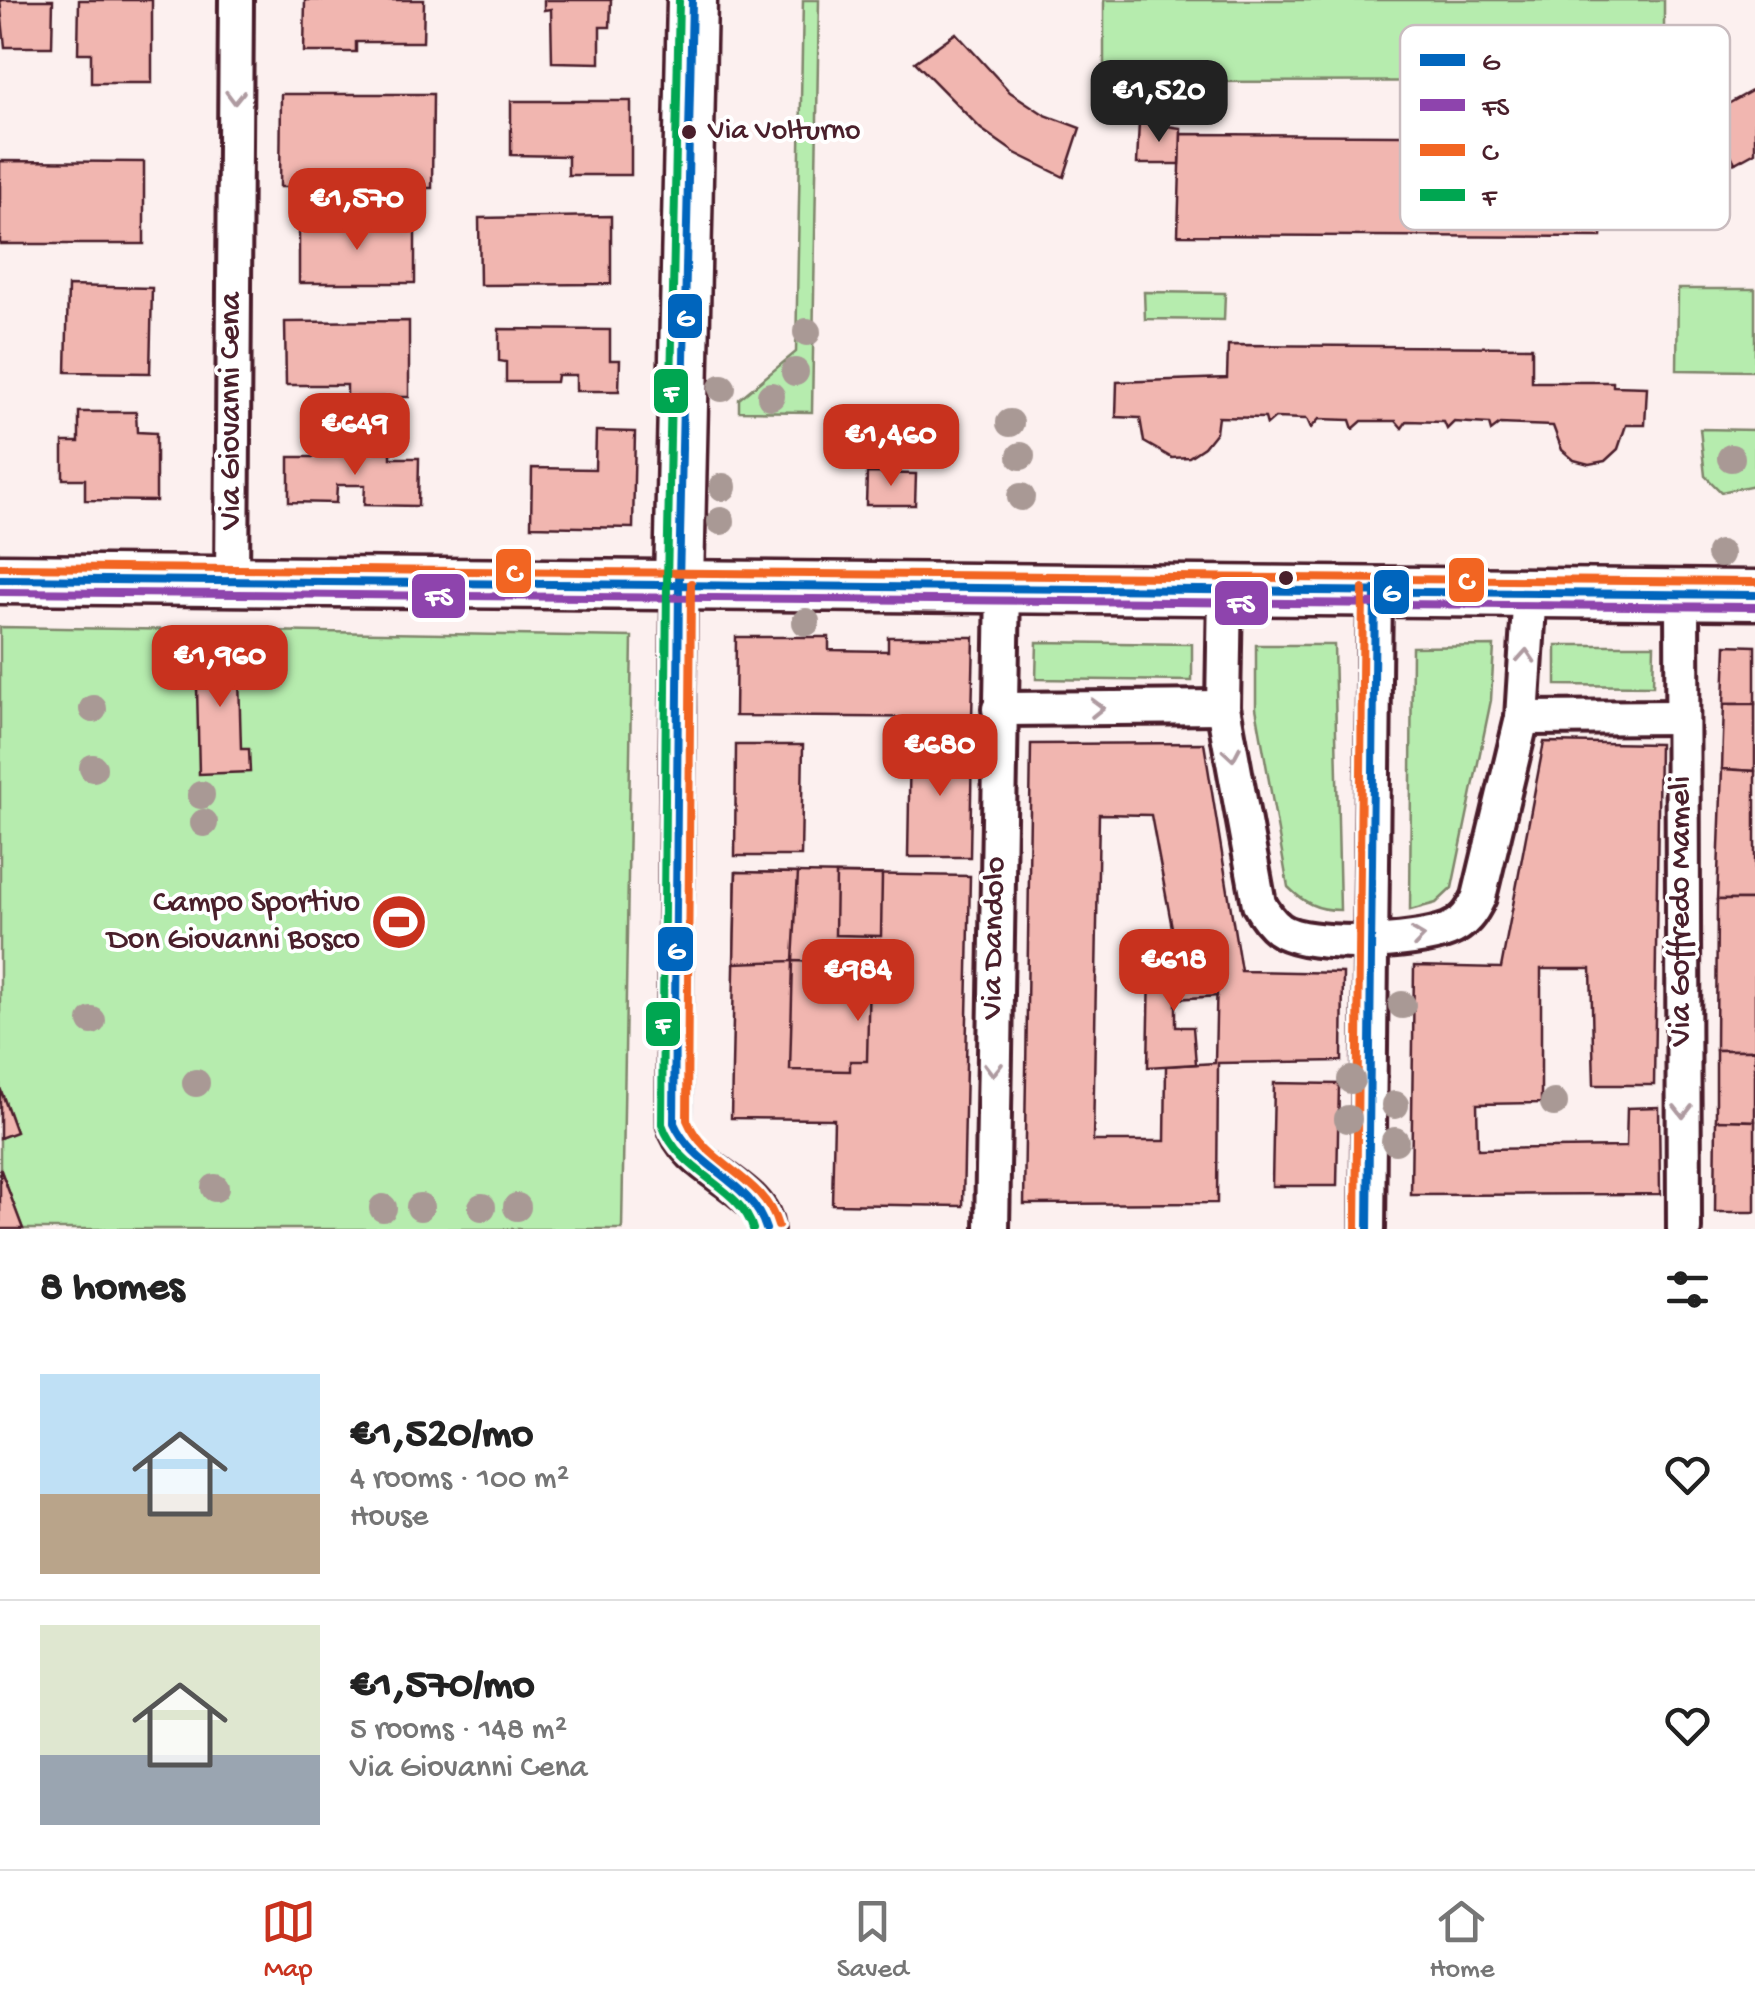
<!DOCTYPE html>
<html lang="en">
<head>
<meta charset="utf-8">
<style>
  :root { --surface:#fff; --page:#f6f6f6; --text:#222; --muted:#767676; --line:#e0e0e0; --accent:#c8321e }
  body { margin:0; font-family:"Gochi Hand",sans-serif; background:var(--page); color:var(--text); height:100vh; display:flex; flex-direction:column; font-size:38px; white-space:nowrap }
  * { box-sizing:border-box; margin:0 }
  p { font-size:32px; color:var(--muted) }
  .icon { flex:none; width:55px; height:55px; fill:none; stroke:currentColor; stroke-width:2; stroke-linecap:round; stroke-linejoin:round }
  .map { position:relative; height:1229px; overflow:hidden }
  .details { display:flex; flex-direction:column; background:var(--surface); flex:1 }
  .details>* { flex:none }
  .price { position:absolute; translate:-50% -85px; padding:0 22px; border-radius:20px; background:var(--accent); color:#fff; font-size:32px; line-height:65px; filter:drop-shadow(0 2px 5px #0008) }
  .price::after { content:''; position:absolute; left:50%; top:60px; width:30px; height:22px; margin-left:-15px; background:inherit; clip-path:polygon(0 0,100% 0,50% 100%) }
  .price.on { background:#222; color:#fff }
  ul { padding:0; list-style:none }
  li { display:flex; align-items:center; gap:30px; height:250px; padding:0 40px }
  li+li { border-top:2px solid var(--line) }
  li span { display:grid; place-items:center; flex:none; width:280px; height:200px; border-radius:0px; color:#555 }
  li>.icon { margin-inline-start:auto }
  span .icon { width:120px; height:120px; fill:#fffc; stroke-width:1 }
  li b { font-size:42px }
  h2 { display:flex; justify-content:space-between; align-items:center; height:120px; padding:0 40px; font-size:42px }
  .tabs { display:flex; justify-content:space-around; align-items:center; height:140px; border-top:2px solid var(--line); background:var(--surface); font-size:28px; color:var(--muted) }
  .tabs a { display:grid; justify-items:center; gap:5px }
  .tabs .on { color:var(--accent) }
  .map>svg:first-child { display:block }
  .green { fill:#b6ecae; stroke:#80866c; stroke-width:2.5 }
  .building { fill:#f1b6b0; stroke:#4a1f2b; stroke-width:2.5; fill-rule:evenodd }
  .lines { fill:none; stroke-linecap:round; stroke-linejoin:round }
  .minor-casing { stroke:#4a1f2b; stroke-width:40 }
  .secondary-casing { stroke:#4a1f2b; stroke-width:55 }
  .minor { stroke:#fff; stroke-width:32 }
  .secondary { stroke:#fff; stroke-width:48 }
  .bus-1-casing { stroke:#fff; stroke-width:15 }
  .bus-2-casing { stroke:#fff; stroke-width:15 }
  .bus-3-casing { stroke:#fff; stroke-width:15 }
  .bus-4-casing { stroke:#fff; stroke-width:15 }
  .bus-1 { stroke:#0065bd; stroke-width:8 }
  .bus-2 { stroke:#8e44ad; stroke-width:8 }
  .bus-3 { stroke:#f26522; stroke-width:8 }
  .bus-4 { stroke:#00a651; stroke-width:8 }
  .tree { fill:#a99995 }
  .oneway { stroke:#ae9aa0 }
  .bus-dot { fill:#4a1f2b; stroke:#fff; stroke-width:4 }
  .labels { text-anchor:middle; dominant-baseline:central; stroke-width:8; stroke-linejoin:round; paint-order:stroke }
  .bus-label { font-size:30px; fill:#4a1f2b; stroke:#fff; text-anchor:start }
  .street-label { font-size:32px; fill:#4a1f2b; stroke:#fff }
  .poi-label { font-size:32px; fill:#4a1f2b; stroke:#fff; text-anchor:end }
  .key { fill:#fff; stroke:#c9bcbf; stroke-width:2.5 }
  .key-label { font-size:28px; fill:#4a1f2b }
  .line-badge { stroke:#fff; stroke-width:4 }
  .badge-label { font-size:28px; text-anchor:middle; font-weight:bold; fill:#fff }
</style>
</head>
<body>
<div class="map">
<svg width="1755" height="1229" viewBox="0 0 1755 1229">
  <rect width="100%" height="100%" fill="#fcf0ef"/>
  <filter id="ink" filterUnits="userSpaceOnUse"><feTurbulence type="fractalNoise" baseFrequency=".01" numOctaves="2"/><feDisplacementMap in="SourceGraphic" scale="20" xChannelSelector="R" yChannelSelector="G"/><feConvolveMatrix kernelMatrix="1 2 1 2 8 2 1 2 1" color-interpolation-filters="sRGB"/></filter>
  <g filter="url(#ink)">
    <!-- green -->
    <g class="green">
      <polygon points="803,0 819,0 812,412 739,411 739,399 796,352"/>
      <polygon points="1104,0 1664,0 1664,81 1104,82"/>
      <polygon points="1678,289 1755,289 1755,371 1677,370"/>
      <polygon points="1144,292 1225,293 1224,320 1145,319"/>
      <polygon points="1700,429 1755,430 1755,485 1721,492 1705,476"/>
      <polygon points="0,627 632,637 622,1229 23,1229 0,1168 0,1138 16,1131 0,1088"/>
      <polygon points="1037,642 1192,644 1192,681 1036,679"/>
      <path d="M 1256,645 L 1334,645 L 1340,910 C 1317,910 1304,903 1288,887 L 1256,708 Z"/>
      <polygon points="1556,645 1654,645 1653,686 1556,685"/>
      <polygon points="1494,646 1491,700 1452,888 1436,903 1410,910 1412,647"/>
    </g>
    <!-- building -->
    <g class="building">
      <polygon points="0,0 53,0 52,47 5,47"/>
      <polygon points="79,0 152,0 152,83 91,83 91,53 78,53"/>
      <polygon points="305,0 424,0 423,42 356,42 356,52 304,52"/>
      <polygon points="544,0 611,0 610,27 600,27 600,63 552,62 551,9 544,10"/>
      <polygon points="956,33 1010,92 1045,115 1080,128 1064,177 1015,153 981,129 915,62"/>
      <polygon points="1755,89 1755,152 1735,163 1710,114"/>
      <polygon points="281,94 433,94 432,188 389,188 389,180 328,180 328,187 280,187"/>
      <polygon points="511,101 631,101 631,175 568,175 568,156 511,155"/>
      <polygon points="1710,114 1735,163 1651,187 1604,187 1601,237 1178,235 1181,134 1605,136 1644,134"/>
      <polygon points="1139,122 1181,128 1180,164 1137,164"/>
      <polygon points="0,161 144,162 144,244 0,244"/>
      <polygon points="611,216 611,284 480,285 479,218"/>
      <rect x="299" y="223" width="116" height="60"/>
      <polygon points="68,286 152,288 150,373 66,372"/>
      <polygon points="409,321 409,397 347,397 347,385 286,385 285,322"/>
      <polygon points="499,329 610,330 610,360 620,360 619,391 576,391 576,375 557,375 556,382 506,382 506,362 499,361"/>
      <polygon points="1228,345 1532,347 1532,382 1613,382 1613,386 1647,387 1645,425 1626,425 1618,449 1605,461 1589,464 1574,460 1562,450 1553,426 1500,424 1491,431 1489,424 1454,422 1447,429 1444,422 1407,421 1402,428 1396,421 1362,421 1353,429 1350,420 1319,419 1311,428 1307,419 1275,418 1267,425 1265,418 1218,417 1216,432 1204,447 1189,457 1172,458 1144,442 1140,418 1116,417 1117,382 1227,378"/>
      <polygon points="79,412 136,412 137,432 156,433 156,501 85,500 85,479 63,479 63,442 79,442"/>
      <polygon points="596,431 635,432 633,528 531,526 532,468 595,469"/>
      <polygon points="831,431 923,433 922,459 831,457"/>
      <polygon points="319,452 391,452 391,458 419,458 418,506 364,505 365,485 337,485 336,503 289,502 289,457 319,457"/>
      <polygon points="867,473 916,474 915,505 866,505"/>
      <polygon points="736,637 829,637 829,650 888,651 888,637 974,637 972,718 735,716"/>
      <polygon points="238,642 241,749 249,749 250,772 199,774 196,644"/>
      <polygon points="1726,645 1755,646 1755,704 1724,704"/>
      <polygon points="1724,704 1755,704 1755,771 1722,769"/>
      <polygon points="926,717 972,718 972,741 925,741"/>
      <polygon points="910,740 972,741 970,857 908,857"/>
      <polygon points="1544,742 1659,744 1654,1085 1594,1085 1591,969 1541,969 1541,1103 1477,1104 1478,1149 1626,1147 1627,1108 1659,1107 1660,1194 1411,1195 1414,966 1501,968"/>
      <path d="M 1204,743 L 1241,971 L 1343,973 L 1342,1061 L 1218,1063 L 1217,1203 L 1024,1204 L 1031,744 ZM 1099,814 L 1151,815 L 1176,949 L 1199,946 L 1204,971 L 1217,971 L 1215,1063 L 1166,1066 L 1165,1141 L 1093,1141 Z"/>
      <polygon points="736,745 803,745 801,856 735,856"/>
      <polygon points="1722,769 1755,771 1755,900 1717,900"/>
      <polygon points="736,872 970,876 963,1206 832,1204 834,1119 731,1118"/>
      <polygon points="736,872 798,873 793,961 734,963"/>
      <polygon points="836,874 882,875 881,936 835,935"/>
      <polygon points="1717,900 1755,900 1755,1050 1716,1050"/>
      <polygon points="793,961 856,963 855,973 869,974 867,1061 850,1061 850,1071 790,1070"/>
      <polygon points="1150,969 1217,971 1217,996 1176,999 1176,1027 1193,1027 1196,1064 1148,1067"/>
      <polygon points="1716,1050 1755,1050 1755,1121 1716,1120"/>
      <polygon points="1274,1083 1339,1084 1337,1186 1272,1186"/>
      <polygon points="0,1088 16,1132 0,1138"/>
      <polygon points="1716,1120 1755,1121 1755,1212 1715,1212"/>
      <polygon points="0,1168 23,1229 0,1229"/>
    </g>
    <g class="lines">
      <!-- minor casing -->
      <g class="minor-casing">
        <g id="minor">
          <polyline points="232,581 236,0"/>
          <path d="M 679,583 L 674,1123 C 686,1171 763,1186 766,1229"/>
          <path d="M 1225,588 L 1223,707 L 1259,904 C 1264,913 1270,922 1279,929 C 1306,949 1417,943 1448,930 C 1464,924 1472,912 1479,897 L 1522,718 L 1530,591"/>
          <polyline points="1682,593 1684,1229"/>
          <polyline points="999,709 1223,707"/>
          <polyline points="1522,718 1681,717"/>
          <polyline points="992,1229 1003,586"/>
          <polyline points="1368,1229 1375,589"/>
        </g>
      </g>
      <!-- secondary casing -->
      <g class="secondary-casing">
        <g id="secondary">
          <polyline points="0,579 1755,595"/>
          <polyline points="679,583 692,0"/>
        </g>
      </g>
      <!-- minor -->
      <use href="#minor" class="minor"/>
      <!-- secondary -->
      <use href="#secondary" class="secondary"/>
      <!-- bus-1 casing -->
      <g class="bus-1-casing">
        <g id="bus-1">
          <path d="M 692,0 L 679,583 L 674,1123 C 694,1169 752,1181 766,1229"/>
          <polyline points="0,579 1755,595"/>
          <polyline points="1368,1229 1375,589"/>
        </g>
      </g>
      <!-- bus-2 casing -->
      <g class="bus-2-casing">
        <polyline id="bus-2" points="0,592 1755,607"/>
      </g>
      <!-- bus-3 casing -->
      <g class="bus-3-casing">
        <g id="bus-3">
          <polyline points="0,567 1755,582"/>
          <path d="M 691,583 L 687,1120 C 706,1166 764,1176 778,1226"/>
          <polyline points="1356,1229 1363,589"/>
        </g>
      </g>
      <!-- bus-4 casing -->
      <g class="bus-4-casing">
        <path id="bus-4" d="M 679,0 L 667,583 L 662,1124 C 679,1174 741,1186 753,1229"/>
      </g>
      <!-- bus-1 -->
      <use href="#bus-1" class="bus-1"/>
      <!-- bus-2 -->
      <use href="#bus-2" class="bus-2"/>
      <!-- bus-3 -->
      <use href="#bus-3" class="bus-3"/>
      <!-- bus-4 -->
      <use href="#bus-4" class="bus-4"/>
    </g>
    <!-- trees -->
    <g class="tree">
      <circle cx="807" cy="332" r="14"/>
      <circle cx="795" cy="372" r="14"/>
      <circle cx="722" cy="388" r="14"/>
      <circle cx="771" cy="396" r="14"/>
      <circle cx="1010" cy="423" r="14"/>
      <circle cx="1021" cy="456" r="14"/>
      <circle cx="1731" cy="458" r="14"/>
      <circle cx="723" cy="487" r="14"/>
      <circle cx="1021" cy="497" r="14"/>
      <circle cx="721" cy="521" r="14"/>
      <circle cx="1720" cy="554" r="14"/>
      <circle cx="806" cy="622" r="14"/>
      <circle cx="93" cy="709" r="14"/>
      <circle cx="93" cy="768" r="14"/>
      <circle cx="201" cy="795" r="14"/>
      <circle cx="204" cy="823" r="14"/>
      <circle cx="1402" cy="1005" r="14"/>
      <circle cx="92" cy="1021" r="14"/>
      <circle cx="1351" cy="1080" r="14"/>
      <circle cx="196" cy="1083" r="14"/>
      <circle cx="1554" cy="1103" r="14"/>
      <circle cx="1395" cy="1105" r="14"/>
      <circle cx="1348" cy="1119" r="14"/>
      <circle cx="1395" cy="1141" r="14"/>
      <circle cx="215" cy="1188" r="14"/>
      <circle cx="420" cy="1207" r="14"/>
      <circle cx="482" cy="1207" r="14"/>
      <circle cx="517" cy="1207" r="14"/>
      <circle cx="383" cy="1208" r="14"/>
    </g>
    <!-- one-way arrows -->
    <defs><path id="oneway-chevron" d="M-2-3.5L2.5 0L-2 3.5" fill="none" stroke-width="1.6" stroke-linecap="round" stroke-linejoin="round" transform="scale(2.5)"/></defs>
    <g class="oneway">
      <use href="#oneway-chevron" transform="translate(235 97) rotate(91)"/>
      <use href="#oneway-chevron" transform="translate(1526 656) rotate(-86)"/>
      <use href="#oneway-chevron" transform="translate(1097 708) rotate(-1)"/>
      <use href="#oneway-chevron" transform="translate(1232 754) rotate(80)"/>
      <use href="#oneway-chevron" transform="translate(1418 937) rotate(-8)"/>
      <use href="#oneway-chevron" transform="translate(993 1069) rotate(91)"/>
      <use href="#oneway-chevron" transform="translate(1683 1111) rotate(90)"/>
    </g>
  </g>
  <!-- icons -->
  <defs>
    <g id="stadium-disc" transform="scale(2.875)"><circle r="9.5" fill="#c8321e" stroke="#fff"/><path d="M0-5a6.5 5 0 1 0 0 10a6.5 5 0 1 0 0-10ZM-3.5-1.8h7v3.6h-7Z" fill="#fff"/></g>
  </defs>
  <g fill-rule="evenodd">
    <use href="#stadium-disc" x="399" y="922"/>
  </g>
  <!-- markers -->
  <g class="bus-dot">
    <circle cx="689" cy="132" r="9"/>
    <circle cx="1286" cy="578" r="9"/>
  </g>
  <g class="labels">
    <!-- bus labels -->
    <g class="bus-label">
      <text x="708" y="132">Via Volturno</text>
    </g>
    <!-- street labels -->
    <g class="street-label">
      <text transform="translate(232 411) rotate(-90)">Via Giovanni Cena</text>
      <text transform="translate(1682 911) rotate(-90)">Via Goffredo Mameli</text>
      <text transform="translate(995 938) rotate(-89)">Via Dandolo</text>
    </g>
    <!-- poi labels -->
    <g class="poi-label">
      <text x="360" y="904">Campo Sportivo<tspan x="360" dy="37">Don Giovanni Bosco</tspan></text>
    </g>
  </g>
  <!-- legend -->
  <rect x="1400" y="25" width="330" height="205" rx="15" class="key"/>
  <rect x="1420" y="54" width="45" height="12" fill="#0065bd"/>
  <rect x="1420" y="99" width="45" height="12" fill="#8e44ad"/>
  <rect x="1420" y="144" width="45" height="12" fill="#f26522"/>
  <rect x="1420" y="189" width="45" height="12" fill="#00a651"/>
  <g class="key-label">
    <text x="1482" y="70">G</text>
    <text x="1482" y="115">FS</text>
    <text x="1482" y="160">C</text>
    <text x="1482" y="205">F</text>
  </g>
  <g class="line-badge">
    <rect x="666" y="292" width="38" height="48" rx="10" fill="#0065bd"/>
    <rect x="652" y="367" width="38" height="48" rx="10" fill="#00a651"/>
    <rect x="494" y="547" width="39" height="48" rx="10" fill="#f26522"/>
    <rect x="1447" y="556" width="39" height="48" rx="10" fill="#f26522"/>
    <rect x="1372" y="568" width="39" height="48" rx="10" fill="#0065bd"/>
    <rect x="410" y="572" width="57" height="48" rx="10" fill="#8e44ad"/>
    <rect x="1213" y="579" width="57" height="48" rx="10" fill="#8e44ad"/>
    <rect x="656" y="925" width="39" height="48" rx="10" fill="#0065bd"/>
    <rect x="644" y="1000" width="38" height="48" rx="10" fill="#00a651"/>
  </g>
  <g class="badge-label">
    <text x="685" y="326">G</text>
    <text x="671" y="401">F</text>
    <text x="514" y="581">C</text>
    <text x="1466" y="589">C</text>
    <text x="1391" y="601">G</text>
    <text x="439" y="605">FS</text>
    <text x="1241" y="612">FS</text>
    <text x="676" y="959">G</text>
    <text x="663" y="1033">F</text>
  </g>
</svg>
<b class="price on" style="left:1159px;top:145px">€1,520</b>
<b class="price" style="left:357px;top:253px">€1,570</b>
<b class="price" style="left:355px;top:478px">€649</b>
<b class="price" style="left:891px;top:489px">€1,460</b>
<b class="price" style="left:220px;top:710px">€1,960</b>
<b class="price" style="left:940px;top:799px">€680</b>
<b class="price" style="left:1174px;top:1014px">€618</b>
<b class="price" style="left:858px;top:1024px">€984</b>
</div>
<section class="details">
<h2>8 homes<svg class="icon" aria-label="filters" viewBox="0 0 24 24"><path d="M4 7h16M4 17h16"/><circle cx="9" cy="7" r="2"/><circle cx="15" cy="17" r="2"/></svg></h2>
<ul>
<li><span style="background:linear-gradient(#bfe0f5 60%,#b9a48a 0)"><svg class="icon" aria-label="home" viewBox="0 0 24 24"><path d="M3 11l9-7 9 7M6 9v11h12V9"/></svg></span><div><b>€1,520/mo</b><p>4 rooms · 100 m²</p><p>House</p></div><svg class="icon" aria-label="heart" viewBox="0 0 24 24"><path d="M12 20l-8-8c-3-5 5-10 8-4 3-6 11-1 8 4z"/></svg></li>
<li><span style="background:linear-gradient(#dfe7d0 65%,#9aa5b1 0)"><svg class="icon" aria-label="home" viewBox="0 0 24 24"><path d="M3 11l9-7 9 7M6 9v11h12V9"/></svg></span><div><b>€1,570/mo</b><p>5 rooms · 148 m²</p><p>Via Giovanni Cena</p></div><svg class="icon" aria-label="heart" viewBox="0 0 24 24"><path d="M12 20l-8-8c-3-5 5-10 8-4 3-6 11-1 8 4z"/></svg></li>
</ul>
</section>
<nav class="tabs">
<a class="on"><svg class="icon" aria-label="map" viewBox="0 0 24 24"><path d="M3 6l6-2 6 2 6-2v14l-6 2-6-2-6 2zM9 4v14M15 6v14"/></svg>Map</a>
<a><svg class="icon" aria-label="saved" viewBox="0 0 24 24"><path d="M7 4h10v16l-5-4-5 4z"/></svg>Saved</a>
<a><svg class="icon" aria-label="home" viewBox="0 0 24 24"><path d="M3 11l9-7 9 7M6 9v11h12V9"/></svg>Home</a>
</nav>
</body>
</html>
